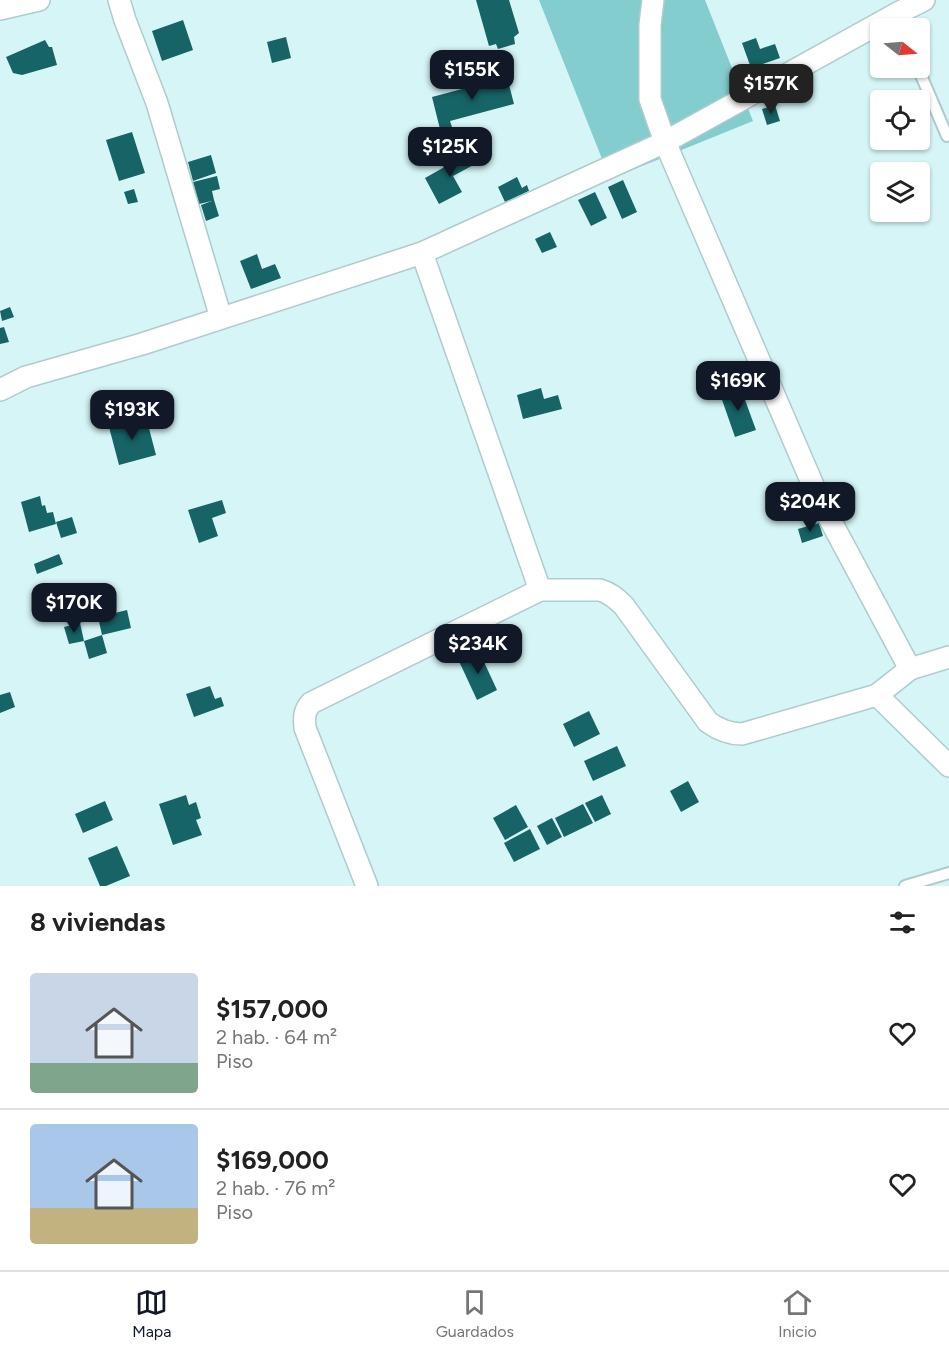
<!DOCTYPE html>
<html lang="es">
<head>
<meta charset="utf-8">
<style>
  :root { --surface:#fff; --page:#f2f2f2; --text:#222; --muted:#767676; --line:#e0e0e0; --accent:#111827 }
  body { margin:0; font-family:Figtree,sans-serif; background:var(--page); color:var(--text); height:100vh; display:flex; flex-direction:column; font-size:22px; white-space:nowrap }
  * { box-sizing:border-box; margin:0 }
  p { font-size:20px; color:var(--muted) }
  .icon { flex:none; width:33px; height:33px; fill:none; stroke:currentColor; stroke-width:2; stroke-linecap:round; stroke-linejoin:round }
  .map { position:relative; height:886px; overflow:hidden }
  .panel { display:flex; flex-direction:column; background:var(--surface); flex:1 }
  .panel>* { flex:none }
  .needle { width:39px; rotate:107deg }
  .tools { position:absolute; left:870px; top:18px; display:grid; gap:12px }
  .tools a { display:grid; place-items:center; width:60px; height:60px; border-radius:6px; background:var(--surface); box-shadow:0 2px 4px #0004; font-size:30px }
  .price { position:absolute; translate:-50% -51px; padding:0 14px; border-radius:12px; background:var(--accent); color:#fff; font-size:20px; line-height:39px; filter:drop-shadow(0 2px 3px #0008) }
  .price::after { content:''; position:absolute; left:50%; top:36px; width:18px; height:14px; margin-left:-9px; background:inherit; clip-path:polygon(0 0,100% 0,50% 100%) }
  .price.on { background:#222; color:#fff }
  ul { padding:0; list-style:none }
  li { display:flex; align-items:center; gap:18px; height:150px; padding:0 30px }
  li+li { border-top:2px solid var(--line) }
  li span { display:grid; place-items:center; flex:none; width:168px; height:120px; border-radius:6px; color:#555 }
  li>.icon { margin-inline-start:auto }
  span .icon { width:72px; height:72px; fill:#fffc; stroke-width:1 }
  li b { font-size:26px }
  h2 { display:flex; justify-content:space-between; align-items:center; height:72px; padding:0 30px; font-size:26px }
  .menu { display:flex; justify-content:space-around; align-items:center; height:84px; border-top:2px solid var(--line); background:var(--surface); font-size:16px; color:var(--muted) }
  .menu a { display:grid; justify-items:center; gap:3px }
  .menu .on { color:var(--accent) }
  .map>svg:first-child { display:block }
  .green { fill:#84cdcf }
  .building { fill:#166466 }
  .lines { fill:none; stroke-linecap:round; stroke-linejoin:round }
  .service-casing { stroke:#aecccd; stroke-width:14 }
  .minor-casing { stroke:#aecccd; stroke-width:24 }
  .service { stroke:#fff; stroke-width:10 }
  .minor { stroke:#fff; stroke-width:21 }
</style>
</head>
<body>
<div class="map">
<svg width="949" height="886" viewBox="0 0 949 886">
  <rect width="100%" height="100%" fill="#d6f5f6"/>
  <!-- green -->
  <polygon class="green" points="539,0 705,0 753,121 610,179"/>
  <!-- building -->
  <g class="building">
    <polygon points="476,0 509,0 519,33 514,37 515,44 498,49 496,44 489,46"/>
    <polygon points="183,20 193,50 162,61 152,31"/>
    <polygon points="286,37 291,58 272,63 267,42"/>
    <polygon points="756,38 760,49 775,44 780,58 751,68 742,43"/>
    <polygon points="45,40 49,47 52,47 57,65 22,75 13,73 6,57"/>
    <polygon points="507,77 514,104 450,121 452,127 440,129 432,97"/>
    <polygon points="775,105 780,121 767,125 762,109"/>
    <polygon points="132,132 145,173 119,181 106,140"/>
    <polygon points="473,151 479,162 453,176 462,192 439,204 425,178"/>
    <polygon points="211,155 216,173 193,181 188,162"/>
    <polygon points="217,176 220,189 212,191 214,200 219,216 206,221 201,205 212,201 199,204 193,182"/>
    <polygon points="517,177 522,188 527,185 529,191 505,202 498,187"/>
    <polygon points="623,180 637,212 622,219 608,187"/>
    <polygon points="134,189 138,202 128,204 124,192"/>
    <polygon points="595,192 607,218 591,226 578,200"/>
    <polygon points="550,232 557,247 542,253 535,239"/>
    <polygon points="257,254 262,269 275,264 281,278 251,289 240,261"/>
    <polygon points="10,307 14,317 2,321 0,311"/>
    <polygon points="4,327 9,342 0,344 0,328"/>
    <polygon points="740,386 756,430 735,437 720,394"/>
    <polygon points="541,388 544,399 558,395 562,409 523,419 517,395"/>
    <polygon points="146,417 156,455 119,465 109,427"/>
    <polygon points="40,496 42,506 45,505 47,513 53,512 56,524 29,532 21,502"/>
    <polygon points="222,500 226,513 212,518 218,536 199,543 188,510"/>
    <polygon points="72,517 77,533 61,538 56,522"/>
    <polygon points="819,523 823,536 802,543 798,529"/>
    <polygon points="59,554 63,564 37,574 34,564"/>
    <polygon points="127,610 131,628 102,635 98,617"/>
    <polygon points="80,623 84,641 69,644 64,627"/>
    <polygon points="102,635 107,653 89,659 84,641"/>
    <polygon points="478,649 497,690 477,700 458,659"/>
    <polygon points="210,686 215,699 221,697 224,706 194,717 186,694"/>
    <polygon points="10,692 15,707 0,713 0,695"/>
    <polygon points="589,711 600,734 574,747 563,724"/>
    <polygon points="617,746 626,766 593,781 584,761"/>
    <polygon points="688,781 699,802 681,812 670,791"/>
    <polygon points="186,795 189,805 196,802 201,818 196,820 202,835 173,845 159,804"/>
    <polygon points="602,795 611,814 595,822 585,803"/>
    <polygon points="105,801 113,820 83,833 75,814"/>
    <polygon points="583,804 593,823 564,837 555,818"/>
    <polygon points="516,805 528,827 505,840 493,818"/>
    <polygon points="552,818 562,837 547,845 537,826"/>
    <polygon points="530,829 540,849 514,862 504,843"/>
    <polygon points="117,846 130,876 106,886 100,886 88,858"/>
  </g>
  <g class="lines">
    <!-- service casing -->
    <g class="service-casing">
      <g id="service">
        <polyline points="918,68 947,136"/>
        <polyline points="905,886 949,873"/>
      </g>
    </g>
    <!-- minor casing -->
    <g class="minor-casing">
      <g id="minor">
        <polyline points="119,0 125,20 157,103 221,318"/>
        <polyline points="653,0 650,25 650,99 665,142 819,499 910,669 877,695"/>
        <polyline points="0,9 39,0"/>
        <polyline points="422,253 540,590"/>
        <polyline points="0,390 26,377 142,344 422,253 665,142 896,14 924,0"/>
        <polyline points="910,669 949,657"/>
        <path d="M 367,886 L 305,728 C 304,717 304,711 311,703 L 540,590 L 600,590 C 610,593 616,598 624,606 L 708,722 C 719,730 729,734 742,734 L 877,695 L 949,766"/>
      </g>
    </g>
    <!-- service -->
    <use href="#service" class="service"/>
    <!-- minor -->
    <use href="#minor" class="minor"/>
  </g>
</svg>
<div class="tools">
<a><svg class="needle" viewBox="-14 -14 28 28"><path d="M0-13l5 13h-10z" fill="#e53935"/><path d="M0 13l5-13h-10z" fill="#767676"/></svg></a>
<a><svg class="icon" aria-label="locate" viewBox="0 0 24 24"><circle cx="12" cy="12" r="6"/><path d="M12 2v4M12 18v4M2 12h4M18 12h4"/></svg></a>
<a><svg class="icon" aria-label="layers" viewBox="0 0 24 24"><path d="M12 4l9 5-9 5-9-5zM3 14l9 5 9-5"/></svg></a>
</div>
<b class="price" style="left:472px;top:101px">$155K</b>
<b class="price on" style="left:771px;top:115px">$157K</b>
<b class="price" style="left:450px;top:178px">$125K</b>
<b class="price" style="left:738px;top:412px">$169K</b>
<b class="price" style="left:132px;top:441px">$193K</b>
<b class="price" style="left:810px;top:533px">$204K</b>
<b class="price" style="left:74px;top:634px">$170K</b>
<b class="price" style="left:478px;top:675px">$234K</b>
</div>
<section class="panel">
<h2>8 viviendas<svg class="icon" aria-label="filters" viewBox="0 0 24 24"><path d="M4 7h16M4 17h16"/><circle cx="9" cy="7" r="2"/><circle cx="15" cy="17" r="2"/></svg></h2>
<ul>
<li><span style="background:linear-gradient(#c9d6e8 75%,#7fa58c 0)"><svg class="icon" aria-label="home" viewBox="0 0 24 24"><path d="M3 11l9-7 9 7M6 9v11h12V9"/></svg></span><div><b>$157,000</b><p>2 hab. · 64 m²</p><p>Piso</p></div><svg class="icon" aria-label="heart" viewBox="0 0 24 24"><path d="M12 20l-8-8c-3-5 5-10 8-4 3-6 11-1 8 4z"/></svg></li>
<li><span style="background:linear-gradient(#a9c7e8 70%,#c2b280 0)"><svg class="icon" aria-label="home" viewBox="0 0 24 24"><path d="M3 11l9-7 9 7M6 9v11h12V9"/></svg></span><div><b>$169,000</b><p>2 hab. · 76 m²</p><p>Piso</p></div><svg class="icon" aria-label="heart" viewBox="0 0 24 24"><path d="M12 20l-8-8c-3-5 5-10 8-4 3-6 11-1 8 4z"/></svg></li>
</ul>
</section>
<nav class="menu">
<a class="on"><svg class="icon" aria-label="map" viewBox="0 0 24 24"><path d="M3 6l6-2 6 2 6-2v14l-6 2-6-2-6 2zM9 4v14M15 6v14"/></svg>Mapa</a>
<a><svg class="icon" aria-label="saved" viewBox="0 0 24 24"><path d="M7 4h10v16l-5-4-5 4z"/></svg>Guardados</a>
<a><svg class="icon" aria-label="home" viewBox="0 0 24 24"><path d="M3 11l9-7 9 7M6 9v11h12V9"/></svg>Inicio</a>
</nav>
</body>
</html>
